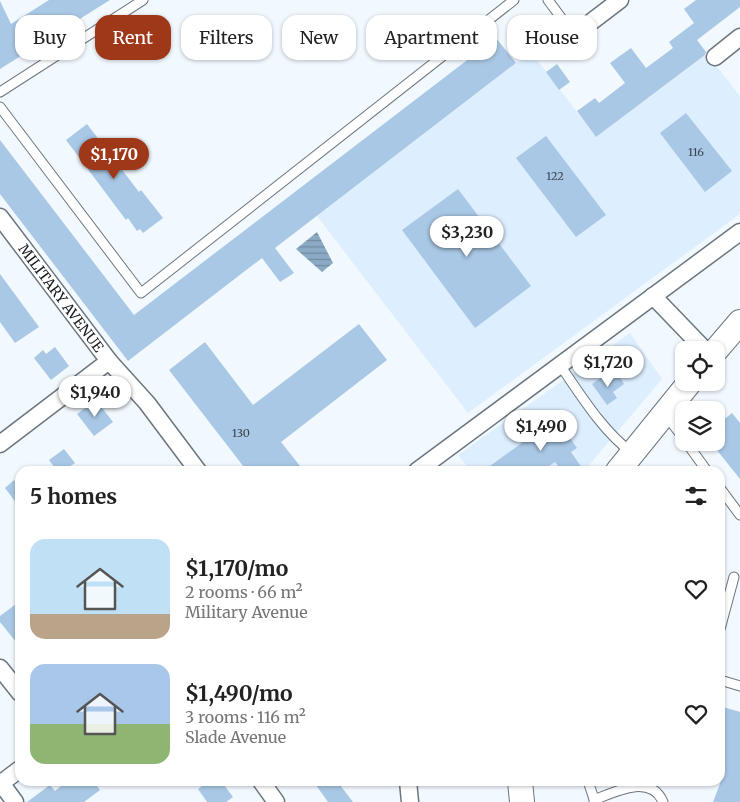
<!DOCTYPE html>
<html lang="en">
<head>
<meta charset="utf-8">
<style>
  :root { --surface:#fff; --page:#f6f6f6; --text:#222; --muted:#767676; --accent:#9f3818 }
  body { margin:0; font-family:Merriweather,serif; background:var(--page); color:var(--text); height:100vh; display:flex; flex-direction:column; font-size:19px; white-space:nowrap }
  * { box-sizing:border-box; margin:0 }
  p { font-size:16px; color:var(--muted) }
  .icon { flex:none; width:28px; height:28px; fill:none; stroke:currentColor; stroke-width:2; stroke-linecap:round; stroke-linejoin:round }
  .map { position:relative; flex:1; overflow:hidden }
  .panel { position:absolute; left:15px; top:466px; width:710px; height:320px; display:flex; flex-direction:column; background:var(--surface); border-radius:15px; box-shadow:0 1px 4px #0004 }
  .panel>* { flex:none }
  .top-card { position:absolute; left:15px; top:15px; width:710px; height:45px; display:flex; gap:10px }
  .controls { position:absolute; left:675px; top:341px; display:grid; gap:10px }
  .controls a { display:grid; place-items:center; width:50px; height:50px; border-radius:10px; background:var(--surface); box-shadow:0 1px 4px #0004; font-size:25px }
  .price { position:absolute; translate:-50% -42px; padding:0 11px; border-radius:18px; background:#fff; color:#222; font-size:16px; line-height:32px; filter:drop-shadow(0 1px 2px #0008) }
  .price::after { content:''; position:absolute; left:50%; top:30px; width:15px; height:11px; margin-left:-8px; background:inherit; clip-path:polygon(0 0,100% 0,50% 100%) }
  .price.current { background:var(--accent); color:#fff }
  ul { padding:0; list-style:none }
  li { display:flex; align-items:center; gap:15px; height:125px; padding:0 15px }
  li span { display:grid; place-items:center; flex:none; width:140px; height:100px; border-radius:15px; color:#555 }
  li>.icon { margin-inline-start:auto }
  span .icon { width:60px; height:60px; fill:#fffc; stroke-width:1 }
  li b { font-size:21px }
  h2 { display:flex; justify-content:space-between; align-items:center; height:60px; padding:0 15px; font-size:21px }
  .tag { padding:0 18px; border-radius:15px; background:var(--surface); box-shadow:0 1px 4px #0004; font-size:18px; line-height:45px }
  .tag.current { background:var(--accent); color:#fff }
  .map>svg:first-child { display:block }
  .built { fill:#ddeefe }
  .water { fill:url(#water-rules) }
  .building { fill:#a9c8e5 }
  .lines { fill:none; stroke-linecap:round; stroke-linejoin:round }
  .service-casing { stroke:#6c767f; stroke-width:11 }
  .minor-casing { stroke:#6c767f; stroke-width:19 }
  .secondary-casing { stroke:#6c767f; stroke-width:26 }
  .service { stroke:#fff; stroke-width:9 }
  .minor { stroke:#fff; stroke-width:16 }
  .secondary { stroke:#fff; stroke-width:24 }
  .labels { text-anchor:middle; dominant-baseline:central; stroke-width:5; stroke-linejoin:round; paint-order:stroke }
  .number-label { font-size:11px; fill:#3a454f }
  .street-label { font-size:14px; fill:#15191d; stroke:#fff }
</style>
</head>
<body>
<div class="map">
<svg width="740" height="802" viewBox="0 0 740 802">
  <defs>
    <pattern id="water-rules" width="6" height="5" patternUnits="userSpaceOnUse" patternTransform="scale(1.25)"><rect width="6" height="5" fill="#8caac5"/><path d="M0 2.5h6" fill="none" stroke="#718a9f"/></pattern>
  </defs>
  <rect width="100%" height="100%" fill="#f1f8fe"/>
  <!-- built -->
  <g class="built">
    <polygon points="531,52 596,137 707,54 740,96 740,214 468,413 317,216"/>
    <polygon points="630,333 662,379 584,471 471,471 458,455"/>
  </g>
  <!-- water -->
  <polygon class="water" points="317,232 333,263 322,272 296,249"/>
  <!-- building -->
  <g class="building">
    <polygon points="49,0 110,0 0,69 0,1 11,24"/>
    <polygon points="696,0 740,0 740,7 697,40 706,52 705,55 596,137 577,111 595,98 599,103 625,83 610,63 631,48 646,68 673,48 669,42 694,23 684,9"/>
    <polygon points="496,38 516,63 275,248 294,273 280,282 262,258 128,361 0,194 0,140 134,315"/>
    <polygon points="557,64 570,82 559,90 546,72"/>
    <polygon points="686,113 732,171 705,192 660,133"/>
    <polygon points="87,124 139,192 141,190 163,218 143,233 140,229 137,231 128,218 126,220 66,140"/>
    <polygon points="546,136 606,215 576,237 516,158"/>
    <polygon points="458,189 531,286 475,328 402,230"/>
    <polygon points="0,274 39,327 15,343 0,322"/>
    <polygon points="359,324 387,360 281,442 304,471 247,471 169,370 205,342 253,405"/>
    <polygon points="55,347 69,366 51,380 34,358 43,350 46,354"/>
    <polygon points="618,374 624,384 613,392 617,398 607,405 592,384 602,377 606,383"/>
    <polygon points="96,400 113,422 94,436 77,414"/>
    <polygon points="732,413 740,423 740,479 716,449 716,426"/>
    <polygon points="555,417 577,448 571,452 584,471 562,471 555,462 541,471 483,471 540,430 539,428"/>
    <polygon points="64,449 75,463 63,471 57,471 49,460"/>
    <polygon points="14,480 20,488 20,508 5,488"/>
    <polygon points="20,601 20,647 0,622 0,616"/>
    <polygon points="720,706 740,712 740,802 713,802 724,773 720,772"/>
    <polygon points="67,781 93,781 100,790 84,802 27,802 50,785 55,791"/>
    <polygon points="209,781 221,781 233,797 226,802 207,802 198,789"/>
    <polygon points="313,781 337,781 353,802 328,802"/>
  </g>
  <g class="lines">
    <!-- service casing -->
    <g class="service-casing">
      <g id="service">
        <polyline points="548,0 574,35"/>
        <polyline points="0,92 143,0"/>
        <polyline points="0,107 141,293 514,0"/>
        <path d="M 560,365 C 582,397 602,430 632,453"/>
        <polyline points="665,414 684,439"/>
        <polyline points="686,442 707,471"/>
        <polyline points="720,488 740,515"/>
        <polyline points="720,629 734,577"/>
        <polyline points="720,680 740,686"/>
        <polyline points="588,781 595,802"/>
        <path d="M 594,800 C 614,792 651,773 663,802"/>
      </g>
    </g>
    <!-- minor casing -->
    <g class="minor-casing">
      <g id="minor">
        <polyline points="574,35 620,0"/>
        <polyline points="715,57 740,37"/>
        <polyline points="0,217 109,361 147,403 198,471"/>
        <polyline points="653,296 705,350"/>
        <polyline points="0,444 109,361"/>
        <polyline points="417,471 740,232"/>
        <polyline points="0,668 20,693"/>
        <polyline points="261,781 276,802"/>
        <polyline points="408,781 410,802"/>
        <polyline points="1,783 15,802"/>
        <polyline points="0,784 20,769"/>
      </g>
    </g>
    <!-- secondary casing -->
    <g class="secondary-casing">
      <g id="secondary">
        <polyline points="716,350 740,322"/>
        <polyline points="618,471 690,382"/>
        <polyline points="520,781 522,802"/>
      </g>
    </g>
    <!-- service -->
    <use href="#service" class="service"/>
    <!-- minor -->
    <use href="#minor" class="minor"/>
    <!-- secondary -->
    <use href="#secondary" class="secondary"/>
  </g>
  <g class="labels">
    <!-- number labels -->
    <g class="number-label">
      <text x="696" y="152">116</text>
      <text x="555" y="176">122</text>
      <text x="241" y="433">130</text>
    </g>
    <!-- street labels -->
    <g class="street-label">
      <text transform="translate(61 298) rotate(53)">MILITARY AVENUE</text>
    </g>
  </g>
</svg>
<div class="controls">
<a><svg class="icon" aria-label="locate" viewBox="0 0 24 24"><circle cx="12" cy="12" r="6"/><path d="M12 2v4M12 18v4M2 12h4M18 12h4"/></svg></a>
<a><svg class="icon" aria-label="layers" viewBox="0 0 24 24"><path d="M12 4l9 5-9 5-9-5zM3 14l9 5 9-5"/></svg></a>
</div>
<b class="price current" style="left:114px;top:180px">$1,170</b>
<b class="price" style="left:467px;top:258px">$3,230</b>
<b class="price" style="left:608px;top:388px">$1,720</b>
<b class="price" style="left:95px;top:418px">$1,940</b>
<b class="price" style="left:541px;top:452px">$1,490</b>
<div class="top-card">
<a class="tag">Buy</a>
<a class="tag current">Rent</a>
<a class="tag">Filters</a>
<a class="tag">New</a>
<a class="tag">Apartment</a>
<a class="tag">House</a>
</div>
<section class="panel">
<h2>5 homes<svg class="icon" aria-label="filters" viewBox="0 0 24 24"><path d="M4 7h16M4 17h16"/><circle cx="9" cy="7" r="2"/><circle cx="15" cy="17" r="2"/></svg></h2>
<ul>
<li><span style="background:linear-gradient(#bfe0f5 75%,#b9a48a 0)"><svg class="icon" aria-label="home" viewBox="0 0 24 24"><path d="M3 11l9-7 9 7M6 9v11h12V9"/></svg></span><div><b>$1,170/mo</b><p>2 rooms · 66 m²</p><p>Military Avenue</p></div><svg class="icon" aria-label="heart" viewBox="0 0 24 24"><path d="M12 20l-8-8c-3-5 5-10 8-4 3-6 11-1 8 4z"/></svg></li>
<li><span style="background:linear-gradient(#a9c7e8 60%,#8fb573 0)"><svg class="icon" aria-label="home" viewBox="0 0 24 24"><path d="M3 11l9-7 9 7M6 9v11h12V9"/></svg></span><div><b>$1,490/mo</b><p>3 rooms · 116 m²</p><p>Slade Avenue</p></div><svg class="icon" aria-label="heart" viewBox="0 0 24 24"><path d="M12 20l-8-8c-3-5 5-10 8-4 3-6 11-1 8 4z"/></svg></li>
</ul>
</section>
</div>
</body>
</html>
